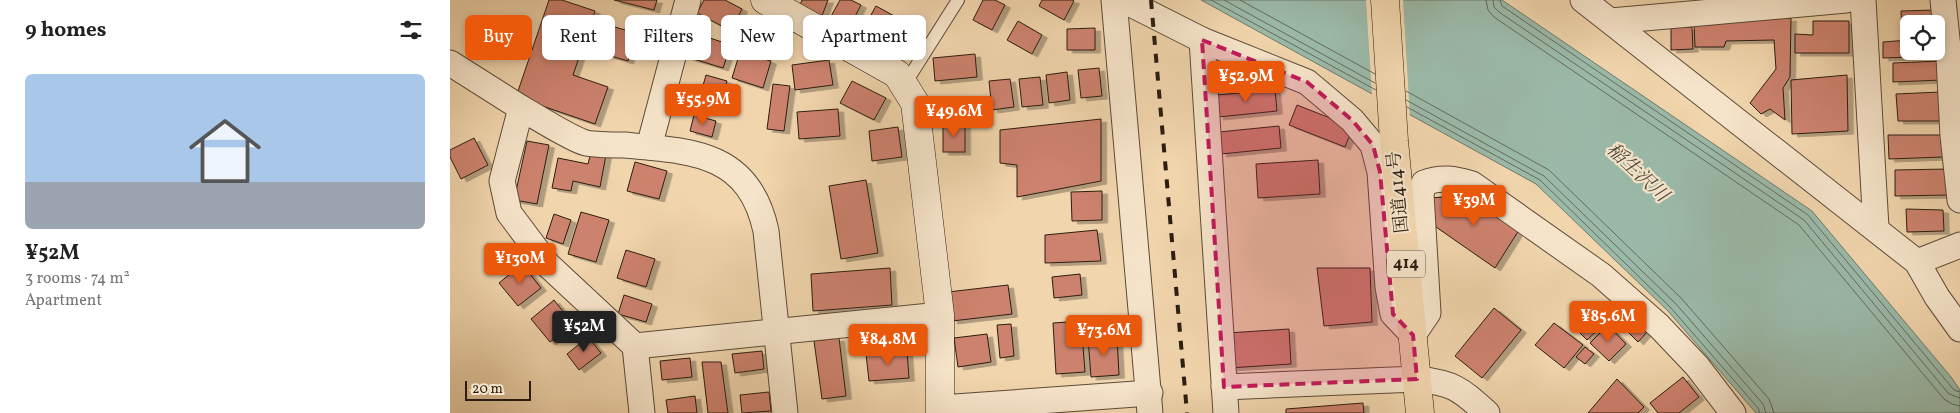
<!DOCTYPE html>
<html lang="en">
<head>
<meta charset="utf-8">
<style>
  :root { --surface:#fff; --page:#f2f2f2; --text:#222; --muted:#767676; --line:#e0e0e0; --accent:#ea580c }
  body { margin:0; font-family:Vollkorn,"Noto Serif JP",serif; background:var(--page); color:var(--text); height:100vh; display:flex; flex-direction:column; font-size:19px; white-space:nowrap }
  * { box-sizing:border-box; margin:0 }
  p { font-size:16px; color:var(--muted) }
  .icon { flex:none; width:28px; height:28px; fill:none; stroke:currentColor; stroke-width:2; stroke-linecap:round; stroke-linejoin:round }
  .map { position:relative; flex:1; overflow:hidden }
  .panel { display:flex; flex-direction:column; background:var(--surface); width:450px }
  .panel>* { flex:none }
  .guide { position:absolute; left:15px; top:15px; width:475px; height:45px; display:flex; gap:10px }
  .fabs { position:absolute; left:1450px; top:15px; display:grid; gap:10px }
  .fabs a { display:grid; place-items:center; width:45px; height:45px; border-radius:8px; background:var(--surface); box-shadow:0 2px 8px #0003; font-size:25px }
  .scale { position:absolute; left:15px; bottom:12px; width:66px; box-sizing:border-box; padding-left:5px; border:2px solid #2b1d10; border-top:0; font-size:14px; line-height:18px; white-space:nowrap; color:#2b1d10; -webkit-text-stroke:4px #f6e4ca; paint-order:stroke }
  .price { position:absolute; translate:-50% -42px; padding:0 11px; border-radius:5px; background:var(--accent); color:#fff; font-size:16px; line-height:32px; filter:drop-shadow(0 1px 2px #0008) }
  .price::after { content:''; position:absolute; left:50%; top:30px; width:15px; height:11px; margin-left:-8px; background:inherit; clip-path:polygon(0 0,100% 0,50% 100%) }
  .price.on { background:#222; color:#fff }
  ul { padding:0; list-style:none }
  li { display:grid; align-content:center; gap:10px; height:265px; padding:0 25px }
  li+li { border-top:1px solid var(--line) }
  li span { display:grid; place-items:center; height:155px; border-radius:8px; color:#555 }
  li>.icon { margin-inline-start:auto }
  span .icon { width:90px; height:90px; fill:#fffc; stroke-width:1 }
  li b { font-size:21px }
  h2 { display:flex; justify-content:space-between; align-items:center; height:60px; padding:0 25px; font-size:21px }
  .tag { padding:0 18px; border-radius:8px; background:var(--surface); box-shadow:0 2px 8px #0003; font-size:18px; line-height:45px }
  .tag.on { background:var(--accent); color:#fff }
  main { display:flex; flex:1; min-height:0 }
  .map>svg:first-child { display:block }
  .water { fill:#9bb9a8; stroke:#6e7b6b }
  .pier { fill:#f1d5ad }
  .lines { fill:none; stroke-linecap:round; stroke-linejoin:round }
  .shore { stroke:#636b5c; stroke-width:1 }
  .building { fill:#cd826e; stroke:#2b1d10; filter:url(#shadow) }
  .lane-casing { stroke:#5c4b37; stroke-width:14 }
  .street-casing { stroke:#5c4b37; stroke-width:27 }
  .secondary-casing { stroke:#2b1d10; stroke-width:29 }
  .highway-casing { stroke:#2b1d10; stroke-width:29 }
  .lane { stroke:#f6e4ca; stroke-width:12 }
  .street { stroke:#f6e4ca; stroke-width:25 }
  .secondary { stroke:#f6e4ca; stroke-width:28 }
  .highway { stroke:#f1d5ad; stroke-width:28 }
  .rail { stroke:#2b1d10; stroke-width:4; stroke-dasharray:9 9; stroke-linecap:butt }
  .marked { fill:#c2185b; fill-opacity:0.2; stroke:#c2185b; stroke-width:4; stroke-dasharray:10 6; stroke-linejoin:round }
  .labels { text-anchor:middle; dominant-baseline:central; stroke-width:4.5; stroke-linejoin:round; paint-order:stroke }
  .shield { fill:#f6e4ca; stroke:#685948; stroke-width:1 }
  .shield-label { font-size:16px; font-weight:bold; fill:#2b1d10 }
  .street-label { font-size:18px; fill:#2b1d10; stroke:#f6e4ca }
  .water-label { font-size:19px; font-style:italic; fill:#4d4c3e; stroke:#f6e4ca }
</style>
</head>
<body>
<main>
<section class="panel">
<h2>9 homes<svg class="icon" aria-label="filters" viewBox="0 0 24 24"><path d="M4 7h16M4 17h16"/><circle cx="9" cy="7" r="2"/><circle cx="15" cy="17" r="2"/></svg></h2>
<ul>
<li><span style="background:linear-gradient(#a9c7e8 70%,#9aa5b1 0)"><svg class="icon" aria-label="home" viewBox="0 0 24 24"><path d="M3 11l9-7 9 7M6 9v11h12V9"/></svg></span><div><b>¥52M</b><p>3 rooms · 74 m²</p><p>Apartment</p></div></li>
</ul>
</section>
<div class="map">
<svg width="1510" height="413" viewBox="0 0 1510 413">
  <defs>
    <filter id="shadow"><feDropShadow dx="5.5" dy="3" stdDeviation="0" flood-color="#0004"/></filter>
  </defs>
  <rect width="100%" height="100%" fill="#f1d5ad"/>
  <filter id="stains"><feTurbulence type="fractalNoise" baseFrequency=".004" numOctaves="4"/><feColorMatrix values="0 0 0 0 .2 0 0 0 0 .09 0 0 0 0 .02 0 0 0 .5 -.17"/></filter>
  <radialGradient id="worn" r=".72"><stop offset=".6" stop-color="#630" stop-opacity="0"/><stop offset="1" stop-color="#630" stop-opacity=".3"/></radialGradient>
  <!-- water -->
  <polygon class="water" points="751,0 1052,0 1362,211 1501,377 1510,390 1510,413 1306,413 1218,311 1086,184"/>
  <!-- pier -->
  <polygon class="pier" points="916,0 953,0 960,118 922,96"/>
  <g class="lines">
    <!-- shore -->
    <g class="shore">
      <polyline points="761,0 926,90"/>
      <polyline points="774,0 925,83"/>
      <polyline points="790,0 925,74"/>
      <polyline points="1036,0 1038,10 1044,17 1349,225 1494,399 1502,404 1510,406"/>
      <polyline points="1043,0 1044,7 1049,12 1354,220 1499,394 1510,398"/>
      <polyline points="1050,0 1052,6 1358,215 1504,390 1510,392"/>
      <polyline points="956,91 1099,170 1231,298 1319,399 1324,413"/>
      <polyline points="956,100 1094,176 1226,304 1313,404 1316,413"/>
      <polyline points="957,107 1090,180 1221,308 1308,408 1310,413"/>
    </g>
  </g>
  <!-- building -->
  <g class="building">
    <polygon points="99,0 112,0 145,11 123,75 158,87 145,124 66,97"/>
    <polygon points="164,0 207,0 204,10"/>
    <polygon points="254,0 275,0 292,9 281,31 247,13"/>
    <polygon points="352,0 378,0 370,21 348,10"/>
    <polygon points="390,0 401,0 411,5 398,30 379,20"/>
    <polygon points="533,0 545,0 555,5 542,30 523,20"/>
    <polygon points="592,0 623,0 624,1 614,20 589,6"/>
    <polygon points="426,6 444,16 431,41 412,31"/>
    <polygon points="1485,10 1486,24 1459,24 1459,33 1452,33 1451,11"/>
    <polygon points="1341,18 1340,77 1333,88 1335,120 1320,109 1311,114 1300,103 1326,69 1324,40 1276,41 1274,47 1245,47 1244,24"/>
    <polygon points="568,21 592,35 582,54 557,40"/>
    <polygon points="1363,21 1399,21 1399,53 1345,53 1345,34 1363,35"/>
    <polygon points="154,24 186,33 178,61 147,52"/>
    <polygon points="298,25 335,36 330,54 293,42"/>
    <polygon points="1221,27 1242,27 1243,49 1221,50"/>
    <polygon points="645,28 645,50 617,50 617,29"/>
    <polygon points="245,33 281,45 273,68 237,57"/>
    <polygon points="1459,40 1459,51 1486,51 1490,56 1433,58 1433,42"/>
    <polygon points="290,52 321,61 313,88 282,78"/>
    <polygon points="525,54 527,77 485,81 483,58"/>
    <polygon points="379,60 383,85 345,90 342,65"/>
    <polygon points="1491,61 1492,80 1443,82 1443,63"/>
    <polygon points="649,68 652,96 631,98 628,70"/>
    <polygon points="617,72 620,100 599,103 596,75"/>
    <polygon points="256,75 277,81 269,108 248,103"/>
    <polygon points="1397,75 1398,131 1342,134 1341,80"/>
    <polygon points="590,77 593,105 572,107 569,79"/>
    <polygon points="560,79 564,107 542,110 539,81"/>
    <polygon points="402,81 436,98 424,120 390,103"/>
    <polygon points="323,84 340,86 334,131 317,129"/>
    <polygon points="825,90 827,111 768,117 766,95"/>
    <polygon points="1491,92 1494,121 1448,121 1446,94"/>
    <polygon points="847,105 903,127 895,147 839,125"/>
    <polygon points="388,109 390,136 349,139 347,112"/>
    <polygon points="244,115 266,121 262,137 240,131"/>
    <polygon points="651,119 651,181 567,197 567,165 550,163 550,130"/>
    <rect x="493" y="124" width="22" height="28"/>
    <polygon points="829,126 831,148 771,154 769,132"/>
    <polygon points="448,127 452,157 422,161 419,131"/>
    <polygon points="1438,135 1494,135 1493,157 1439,159"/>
    <polygon points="24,138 38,165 11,179 0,157 0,150"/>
    <polygon points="77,141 99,145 87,204 64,200"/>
    <polygon points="141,152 156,155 150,187 123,181 121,191 102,188 108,158 138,164"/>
    <polygon points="868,160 870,194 808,198 806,164"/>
    <polygon points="185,162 217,171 209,199 177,191"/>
    <polygon points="1498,169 1499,195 1445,196 1445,170"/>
    <polygon points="416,180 428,253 391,259 379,186"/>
    <polygon points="652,191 652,220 622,221 621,192"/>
    <polygon points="1018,195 1069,230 1045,268 986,227 980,198"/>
    <polygon points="1456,209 1493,210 1494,231 1457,232"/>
    <polygon points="131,212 159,220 146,262 118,254"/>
    <polygon points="104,214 121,220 113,244 96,238"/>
    <polygon points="647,230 651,261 595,263 595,235"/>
    <polygon points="176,250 205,259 196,287 167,278"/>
    <polygon points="72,264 91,288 68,306 49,283"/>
    <polygon points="440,268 442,305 363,311 361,274"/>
    <polygon points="867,268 920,268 922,322 874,326"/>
    <polygon points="630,274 632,295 604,298 602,277"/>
    <polygon points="558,285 562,314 502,321 498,292"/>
    <polygon points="174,295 202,304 196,322 168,314"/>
    <polygon points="104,300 123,324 100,342 81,319"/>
    <polygon points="1141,307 1156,322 1137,340 1122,325"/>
    <polygon points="1044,308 1071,330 1032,378 1005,356"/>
    <polygon points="1176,309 1198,331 1188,342 1166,320"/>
    <polygon points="631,321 635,372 606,374 603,323"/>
    <polygon points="1104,323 1133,345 1114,368 1085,345"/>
    <polygon points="561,324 564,356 550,358 547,325"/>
    <polygon points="1158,325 1176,344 1159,361 1140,343"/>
    <polygon points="839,329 841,364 779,368 777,333"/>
    <polygon points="537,334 541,362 508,367 504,338"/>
    <polygon points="138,337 151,353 129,370 117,354"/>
    <polygon points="667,337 669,375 641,377 638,338"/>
    <polygon points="389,338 396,396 372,399 364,341"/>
    <polygon points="1135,347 1144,354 1135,364 1126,357"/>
    <polygon points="312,351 314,369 285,373 282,354"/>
    <polygon points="457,351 459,378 419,381 416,354"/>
    <polygon points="240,358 242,377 212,380 210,361"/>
    <polygon points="252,362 271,362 278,413 258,413"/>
    <polygon points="1233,377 1249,397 1229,413 1208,413 1200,403"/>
    <polygon points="1167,379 1194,407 1188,413 1138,413"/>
    <polygon points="319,392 321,411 292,413 290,395"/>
    <polygon points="245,396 247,413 218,413 216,400"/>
    <polygon points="913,403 914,413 836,413 836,409"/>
  </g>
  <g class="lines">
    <!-- lane casing -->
    <g class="lane-casing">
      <polyline id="lane" points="453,87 508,0"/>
    </g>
    <!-- street casing -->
    <g class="street-casing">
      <g id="street">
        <polyline points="664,0 700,413"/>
        <path d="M 673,0 L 752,40 L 857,82 L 902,120 L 923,145 L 930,172 L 938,287 L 943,314 L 963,335 L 978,313 L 971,194 L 974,183 C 992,176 1005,179 1022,184 L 1151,275 L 1209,326 L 1247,366 L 1283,413"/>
        <polyline points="1133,0 1467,262 1487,297 1510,329"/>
        <polyline points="1413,0 1426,228"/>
        <polyline points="1493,0 1499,58 1503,136 1510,200"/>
        <polyline points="1161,21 1396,0"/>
        <polyline points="752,40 776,413"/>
        <polyline points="0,63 71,108 52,181 59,213 98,265 185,346 192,413"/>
        <path d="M 71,108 C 87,117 121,139 136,143 C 147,145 162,145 174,145 C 242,151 299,152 316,231 L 335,413"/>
        <polyline points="199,147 238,0"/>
        <polyline points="1467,262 1510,245"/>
        <polyline points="185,346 490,315"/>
        <path d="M 774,387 L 967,379 C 1004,383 1010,389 1037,413"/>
        <polyline points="491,408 700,393"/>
      </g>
    </g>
    <!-- secondary casing -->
    <g class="secondary-casing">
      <polyline id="secondary" points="315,0 447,74 465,103 490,315 490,413"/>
    </g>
    <!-- highway casing -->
    <g class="highway-casing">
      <polyline id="highway" points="935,0 944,141 970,413"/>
    </g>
    <!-- lane -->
    <use href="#lane" class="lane"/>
    <!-- street -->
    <use href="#street" class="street"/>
    <!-- secondary -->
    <use href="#secondary" class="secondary"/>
    <!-- highway -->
    <use href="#highway" class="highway"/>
    <!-- rail -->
    <polyline class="rail" points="701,0 737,413"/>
  </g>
  <!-- marked area -->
  <path class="marked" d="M 752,40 L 857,82 L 902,120 L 923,145 L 930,172 L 943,314 L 963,335 L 967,379 L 774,387 Z"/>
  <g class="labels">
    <!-- shield labels -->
    <rect class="shield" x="937" y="250.5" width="38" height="27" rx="4"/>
    <g class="shield-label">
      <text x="956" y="264">414</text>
    </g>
    <!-- street labels -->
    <g class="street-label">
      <text transform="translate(949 192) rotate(-96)">国道414号</text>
    </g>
    <!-- water labels -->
    <g class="water-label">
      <text transform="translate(1187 173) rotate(43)">稲生沢川</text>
    </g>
  </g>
  <rect width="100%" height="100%" filter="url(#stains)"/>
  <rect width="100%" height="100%" fill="url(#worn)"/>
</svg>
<div class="fabs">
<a><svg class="icon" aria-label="locate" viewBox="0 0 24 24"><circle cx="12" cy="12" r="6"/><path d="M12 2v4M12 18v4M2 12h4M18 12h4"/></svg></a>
</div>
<div class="scale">20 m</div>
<b class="price" style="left:796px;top:103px">¥52.9M</b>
<b class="price" style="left:253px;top:126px">¥55.9M</b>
<b class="price" style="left:504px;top:138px">¥49.6M</b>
<b class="price" style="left:1024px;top:227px">¥39M</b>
<b class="price" style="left:70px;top:285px">¥130M</b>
<b class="price" style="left:1158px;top:343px">¥85.6M</b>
<b class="price on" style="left:134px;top:353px">¥52M</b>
<b class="price" style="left:654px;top:357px">¥73.6M</b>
<b class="price" style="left:438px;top:366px">¥84.8M</b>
<div class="guide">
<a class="tag on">Buy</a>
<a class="tag">Rent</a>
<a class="tag">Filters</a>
<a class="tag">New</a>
<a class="tag">Apartment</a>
</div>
</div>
</main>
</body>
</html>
